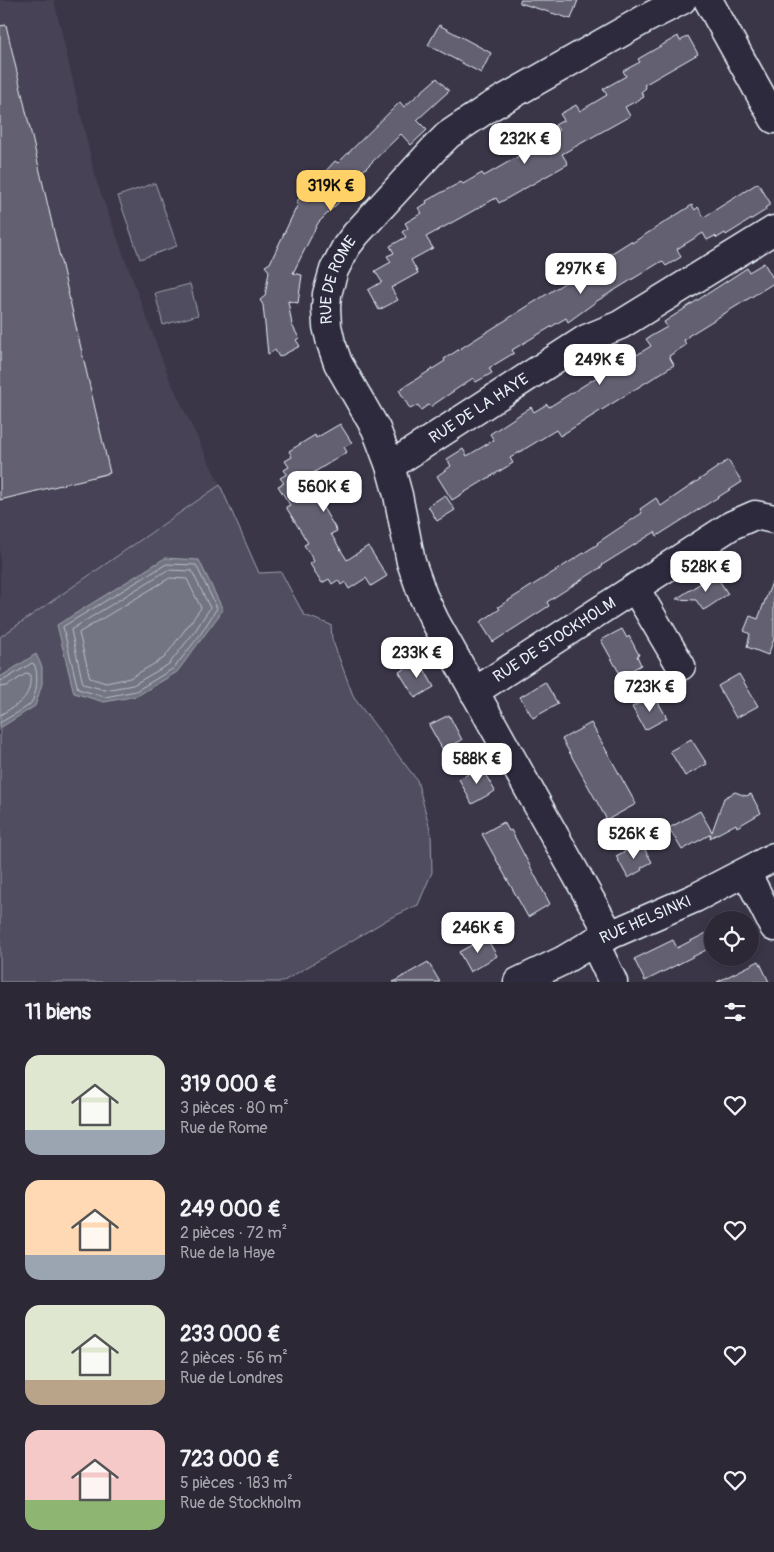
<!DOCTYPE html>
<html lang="fr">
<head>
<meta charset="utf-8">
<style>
  :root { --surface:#2c2836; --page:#34303e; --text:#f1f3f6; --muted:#a6a6ad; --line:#484451; --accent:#ffd166 }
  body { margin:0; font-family:Pangolin,sans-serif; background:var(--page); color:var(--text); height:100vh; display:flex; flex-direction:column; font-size:19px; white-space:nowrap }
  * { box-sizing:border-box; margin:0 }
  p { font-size:16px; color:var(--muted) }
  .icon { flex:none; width:28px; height:28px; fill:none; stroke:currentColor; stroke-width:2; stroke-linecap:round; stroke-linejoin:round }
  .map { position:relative; height:982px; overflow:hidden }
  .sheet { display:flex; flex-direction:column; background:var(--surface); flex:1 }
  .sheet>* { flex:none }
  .fabs { position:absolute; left:704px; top:911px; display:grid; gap:10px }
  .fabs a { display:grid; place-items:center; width:55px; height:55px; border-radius:50%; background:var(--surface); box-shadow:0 2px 8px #0003,0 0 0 1px var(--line); font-size:25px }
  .price { position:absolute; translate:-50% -42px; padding:0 11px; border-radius:10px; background:#fff; color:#222; font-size:16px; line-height:32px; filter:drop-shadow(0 1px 2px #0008) }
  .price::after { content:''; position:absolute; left:50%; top:30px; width:15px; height:11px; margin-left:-8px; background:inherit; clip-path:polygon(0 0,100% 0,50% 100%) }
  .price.on { background:var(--accent); color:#111 }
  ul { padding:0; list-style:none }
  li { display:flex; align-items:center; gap:15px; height:125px; padding:0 25px }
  li span { display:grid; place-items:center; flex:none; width:140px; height:100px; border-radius:15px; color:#555 }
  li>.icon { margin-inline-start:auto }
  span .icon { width:60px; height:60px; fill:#fffc; stroke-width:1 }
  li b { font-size:21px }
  h2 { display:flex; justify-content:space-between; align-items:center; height:60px; padding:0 25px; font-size:21px }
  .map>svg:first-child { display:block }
  .built { fill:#464354 }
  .green { fill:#504e5f; stroke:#9ca0ac }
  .water { fill:#737482; stroke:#a2a6b1 }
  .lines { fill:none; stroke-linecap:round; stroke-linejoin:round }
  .shore { stroke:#b9bfc9; stroke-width:1 }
  .building { fill:#636171; stroke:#e8f1f8 }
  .minor-casing { stroke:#e8f1f8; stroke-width:31 }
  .minor { stroke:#2f2a3d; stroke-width:28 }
  .labels { text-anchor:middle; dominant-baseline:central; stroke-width:4; stroke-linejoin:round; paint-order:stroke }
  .street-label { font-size:16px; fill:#e8f1f8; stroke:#2f2a3d }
</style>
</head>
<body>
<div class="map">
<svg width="774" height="982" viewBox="0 0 774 982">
  <rect width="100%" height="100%" fill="#3a3648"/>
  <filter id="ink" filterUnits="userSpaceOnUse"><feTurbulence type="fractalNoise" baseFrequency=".02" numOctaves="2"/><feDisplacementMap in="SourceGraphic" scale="10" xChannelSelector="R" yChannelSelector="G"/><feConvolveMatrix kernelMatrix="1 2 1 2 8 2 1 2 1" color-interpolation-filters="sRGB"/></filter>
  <g filter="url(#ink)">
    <!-- built -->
    <polygon class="built" points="0,0 54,0 96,180 169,378 220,485 0,637"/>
    <!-- green -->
    <g class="green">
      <polygon points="155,183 177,246 140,259 118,196"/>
      <polygon points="190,284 198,315 163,325 155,293"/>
      <polygon points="220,485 259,573 281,572 304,615 331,625 332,639 354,698 417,780 431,833 432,872 418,905 390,918 282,982 0,982 0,637"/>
    </g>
    <!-- water -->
    <g class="water">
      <polygon points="165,558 199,560 223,610 177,672 137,696 104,702 74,693 57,625"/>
      <polygon points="36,654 42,667 42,684 35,706 0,728 0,677"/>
    </g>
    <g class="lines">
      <!-- shore -->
      <g class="shore">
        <polygon points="167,564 196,565 217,608 200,635 174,668 136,691 105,697 78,689 63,627"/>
        <polygon points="168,570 192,571 210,608 195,631 169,664 133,685 105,690 83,684 71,630"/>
        <polygon points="170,578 187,579 201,608 164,658 130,678 106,683 90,678 79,633"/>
        <path d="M 0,681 L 4,680 L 32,663 L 34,664 C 39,673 37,694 31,703 C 26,709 7,718 0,723"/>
        <path d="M 0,687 L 7,686 L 27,673 L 30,674 C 32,699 18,704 0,715"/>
      </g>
    </g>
    <!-- building -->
    <g class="building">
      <polygon points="520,0 578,0 571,19 520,3"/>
      <polygon points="6,25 110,473 0,500 0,26"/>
      <polygon points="439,25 491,53 481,73 428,45"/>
      <polygon points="678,36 680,41 688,36 698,54 644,85 646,88 641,92 644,97 625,107 630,116 562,154 568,164 499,203 496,198 426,237 433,248 411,260 418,273 391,288 398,300 379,310 368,290 382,282 375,271 391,262 387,256 394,253 390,246 406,237 402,232 408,228 405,223 422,213 418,208 427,203 426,201 461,182 463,184 482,173 484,176 552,137 551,134 559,130 555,125 564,120 560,114 576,105 580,111 607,95 603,89 626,76 623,71 640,62 638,59"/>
      <polygon points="437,78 449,91 417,120 427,130 411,145 401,134 335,198 339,202 318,223 293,273 302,275 298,303 288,301 292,325 299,338 296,340 300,346 279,357 275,350 268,354 263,305 260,300 265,296 269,271 265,266 270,263 298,204 296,202 317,180 317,174 323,174 335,161 338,163 400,102 404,107"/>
      <polygon points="758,183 771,204 765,208 766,210 726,235 725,233 717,238 715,236 707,240 703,233 677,249 681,257 666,266 662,261 597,301 568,322 566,318 512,350 514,353 489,368 492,373 476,382 473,378 430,407 428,405 421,410 418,405 410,409 399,390 445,361 444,359 631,241 632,243 692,205 695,210 698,207 704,217"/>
      <polygon points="764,263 774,280 774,283 688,336 688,338 684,340 686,345 669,356 674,365 560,436 556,430 510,458 513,463 452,500 437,476 451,466 447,459 463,449 467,456 494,440 490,434 531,407 534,412 547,404 549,407 623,361 624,363 651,346 646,339 667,327 664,322 747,268 749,272"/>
      <polygon points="340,424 352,443 344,447 347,452 305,478 337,531 331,534 347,560 368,546 387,576 371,586 366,578 349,589 345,582 341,585 338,580 332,584 329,579 322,583 310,564 314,561 304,545 308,543 286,507 290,505 278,486 284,483 280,478 287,474 284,470 289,467 285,461 292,457 289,451 315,435 316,438"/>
      <polygon points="728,460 742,482 657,536 655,532 602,565 603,566 547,602 549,606 493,642 480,622 500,609 498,607 598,544 597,543 642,513 640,509 656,498 661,506"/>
      <polygon points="445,495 455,510 437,521 428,506"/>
      <polygon points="715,574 728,594 707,608 703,610 696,600 676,599"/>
      <polygon points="772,582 774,582 774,639 768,655 747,647 750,634 744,631 750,616 758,619"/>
      <polygon points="622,629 627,638 629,636 639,655 637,656 641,665 621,676 601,640"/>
      <polygon points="419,660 434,687 415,698 399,672"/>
      <polygon points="739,674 758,706 736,718 718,686"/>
      <polygon points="545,682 558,704 533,718 520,697"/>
      <polygon points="654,695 667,718 645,730 632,707"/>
      <polygon points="449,715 462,740 443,750 429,725"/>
      <polygon points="591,723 636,804 607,820 562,739"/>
      <polygon points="691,739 707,764 685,776 670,751"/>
      <polygon points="481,767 495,791 472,804 459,779"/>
      <polygon points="735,792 746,796 751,794 761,813 737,827 736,824 710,838 711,834 682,850 669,828 700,811 712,832 724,798"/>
      <polygon points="504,822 509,831 511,830 550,904 528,917 482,834"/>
      <polygon points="641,843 652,862 641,868 642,870 628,878 616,856"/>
      <polygon points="712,930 712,947 645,981 634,959 673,940 677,948"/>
      <polygon points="486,937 497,956 470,972 459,952"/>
      <polygon points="759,961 769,982 717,982"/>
      <polygon points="428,962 440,982 393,982"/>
    </g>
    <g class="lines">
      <!-- minor casing -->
      <g class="minor-casing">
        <g id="minor">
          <polyline points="708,0 774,119"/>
          <path id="s1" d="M 390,466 L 586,339 L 620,325 L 774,230"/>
          <polyline points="635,588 681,666"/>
          <path id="s2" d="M 474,692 L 732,525 L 755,515 L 774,519"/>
          <polyline points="746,872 774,927"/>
          <path id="s3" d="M 610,935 L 435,621 L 423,596 L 411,562 L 398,495 L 390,466 L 376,429 L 338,363 L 331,343 L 327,326 L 326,308 L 327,294 L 334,270 L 346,247 L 356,234 L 434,149 L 448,135 L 488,108 L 645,19 L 682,0"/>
          <polyline points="594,942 613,982"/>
          <path id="s4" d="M 518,982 L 562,961 L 594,942 L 695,898 L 774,857"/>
        </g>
      </g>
      <!-- minor -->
      <use href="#minor" class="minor"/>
    </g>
  </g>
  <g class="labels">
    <!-- street labels -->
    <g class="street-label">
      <text stroke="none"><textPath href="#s3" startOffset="724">RUE DE ROME</textPath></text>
      <text stroke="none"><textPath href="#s1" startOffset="106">RUE DE LA HAYE</textPath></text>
      <text stroke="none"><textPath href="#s2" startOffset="96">RUE DE STOCKHOLM</textPath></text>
      <text stroke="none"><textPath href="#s4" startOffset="142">RUE HELSINKI</textPath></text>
    </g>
  </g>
</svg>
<div class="fabs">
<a><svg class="icon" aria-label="locate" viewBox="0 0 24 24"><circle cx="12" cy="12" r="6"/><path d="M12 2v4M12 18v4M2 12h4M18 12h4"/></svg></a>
</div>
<b class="price" style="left:525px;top:165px">232K €</b>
<b class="price on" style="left:331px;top:212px">319K €</b>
<b class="price" style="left:581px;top:295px">297K €</b>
<b class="price" style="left:600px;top:386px">249K €</b>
<b class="price" style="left:324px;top:513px">560K €</b>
<b class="price" style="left:706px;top:593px">528K €</b>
<b class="price" style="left:417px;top:679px">233K €</b>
<b class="price" style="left:650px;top:713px">723K €</b>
<b class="price" style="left:477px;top:785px">588K €</b>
<b class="price" style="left:634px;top:860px">526K €</b>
<b class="price" style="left:478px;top:954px">246K €</b>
</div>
<section class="sheet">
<h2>11 biens<svg class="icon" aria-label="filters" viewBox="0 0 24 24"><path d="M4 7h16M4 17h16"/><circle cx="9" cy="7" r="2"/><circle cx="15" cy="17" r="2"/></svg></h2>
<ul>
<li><span style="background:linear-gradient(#dfe7d0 75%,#9aa5b1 0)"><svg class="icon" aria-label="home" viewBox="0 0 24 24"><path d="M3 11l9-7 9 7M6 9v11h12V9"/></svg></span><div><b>319 000 €</b><p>3 pièces · 80 m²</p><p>Rue de Rome</p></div><svg class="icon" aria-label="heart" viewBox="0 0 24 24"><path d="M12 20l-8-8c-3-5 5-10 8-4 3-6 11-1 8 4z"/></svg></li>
<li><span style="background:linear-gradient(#ffd9b3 75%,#9aa5b1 0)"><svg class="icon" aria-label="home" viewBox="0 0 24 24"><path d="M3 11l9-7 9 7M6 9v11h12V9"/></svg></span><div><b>249 000 €</b><p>2 pièces · 72 m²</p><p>Rue de la Haye</p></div><svg class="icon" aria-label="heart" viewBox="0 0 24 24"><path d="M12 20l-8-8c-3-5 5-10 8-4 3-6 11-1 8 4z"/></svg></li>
<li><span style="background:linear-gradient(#dfe7d0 75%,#b9a48a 0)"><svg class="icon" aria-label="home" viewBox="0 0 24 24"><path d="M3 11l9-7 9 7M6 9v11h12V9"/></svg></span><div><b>233 000 €</b><p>2 pièces · 56 m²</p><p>Rue de Londres</p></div><svg class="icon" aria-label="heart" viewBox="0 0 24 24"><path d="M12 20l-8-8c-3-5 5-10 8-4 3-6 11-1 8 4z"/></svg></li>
<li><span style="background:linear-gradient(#f6c9c9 70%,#8fb573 0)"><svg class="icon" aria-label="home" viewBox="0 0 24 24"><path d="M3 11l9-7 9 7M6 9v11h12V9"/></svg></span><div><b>723 000 €</b><p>5 pièces · 183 m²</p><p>Rue de Stockholm</p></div><svg class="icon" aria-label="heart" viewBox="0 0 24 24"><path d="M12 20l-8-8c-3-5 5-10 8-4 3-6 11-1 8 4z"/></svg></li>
</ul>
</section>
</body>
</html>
